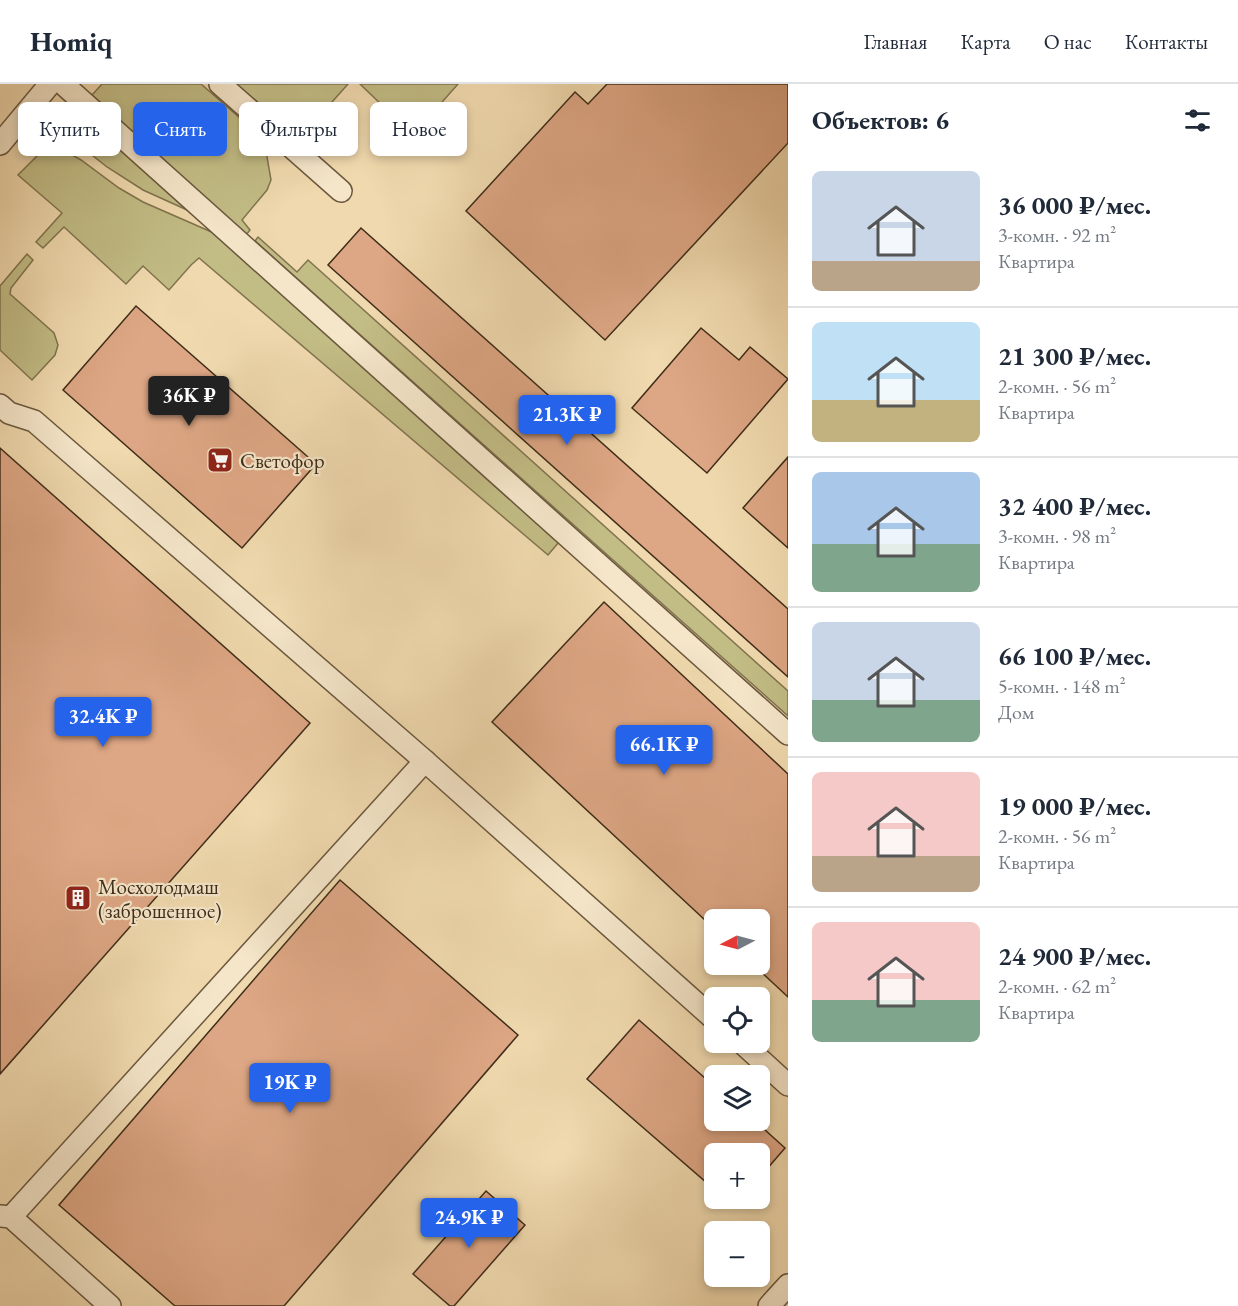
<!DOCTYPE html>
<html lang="ru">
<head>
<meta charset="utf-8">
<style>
  :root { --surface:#fff; --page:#f2f2f3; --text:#1f2937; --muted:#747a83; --line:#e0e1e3; --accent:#2563eb }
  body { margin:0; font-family:"EB Garamond",serif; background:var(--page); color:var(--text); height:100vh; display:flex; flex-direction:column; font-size:22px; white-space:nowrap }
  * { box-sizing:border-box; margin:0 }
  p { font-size:20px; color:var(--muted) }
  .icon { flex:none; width:33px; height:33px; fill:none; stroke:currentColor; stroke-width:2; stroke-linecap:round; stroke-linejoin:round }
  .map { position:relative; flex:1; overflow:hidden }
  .panel { display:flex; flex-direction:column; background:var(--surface); width:450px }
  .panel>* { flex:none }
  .guide { position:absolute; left:18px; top:18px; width:570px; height:54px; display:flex; gap:12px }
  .needle { width:39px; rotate:264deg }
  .tools { position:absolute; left:704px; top:825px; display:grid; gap:12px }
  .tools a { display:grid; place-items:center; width:66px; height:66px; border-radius:9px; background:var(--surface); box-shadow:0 3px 9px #0003; font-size:30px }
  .price { position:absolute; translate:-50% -51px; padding:0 14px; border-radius:6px; background:var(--accent); color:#fff; font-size:20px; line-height:39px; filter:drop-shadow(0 2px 3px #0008) }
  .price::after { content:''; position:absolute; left:50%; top:36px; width:18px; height:14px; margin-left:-9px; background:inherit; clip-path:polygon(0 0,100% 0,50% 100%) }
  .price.on { background:#222; color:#fff }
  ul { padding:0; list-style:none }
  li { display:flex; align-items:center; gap:18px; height:150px; padding:0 24px }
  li+li { border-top:2px solid var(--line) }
  li span { display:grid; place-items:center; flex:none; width:168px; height:120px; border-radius:9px; color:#555 }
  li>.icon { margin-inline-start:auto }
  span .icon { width:72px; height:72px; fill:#fffc; stroke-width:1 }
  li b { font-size:26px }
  h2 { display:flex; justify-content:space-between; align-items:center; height:72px; padding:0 24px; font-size:26px }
  .tag { padding:0 21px; border-radius:9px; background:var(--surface); box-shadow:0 3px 9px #0003; font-size:21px; line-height:54px }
  .tag.on { background:var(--accent); color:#fff }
  header { display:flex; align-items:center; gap:36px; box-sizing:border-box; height:84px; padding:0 30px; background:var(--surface); border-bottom:2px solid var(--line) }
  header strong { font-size:28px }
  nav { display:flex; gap:33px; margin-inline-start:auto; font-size:21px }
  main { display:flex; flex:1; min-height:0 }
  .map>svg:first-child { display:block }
  .green { fill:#c2bc85; stroke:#80744f; stroke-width:1.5 }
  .building { fill:#dda684; stroke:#3f2d19; stroke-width:1.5 }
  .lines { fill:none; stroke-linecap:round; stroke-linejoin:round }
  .minor-casing { stroke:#6b583e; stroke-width:24 }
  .minor { stroke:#f5e6ca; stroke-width:21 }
  .labels { text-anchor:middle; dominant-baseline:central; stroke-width:4.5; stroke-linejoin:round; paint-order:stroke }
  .poi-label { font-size:21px; fill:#3f2d19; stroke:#f5e6ca; text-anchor:start }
</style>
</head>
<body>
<header>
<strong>Homiq</strong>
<nav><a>Главная</a><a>Карта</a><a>О нас</a><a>Контакты</a></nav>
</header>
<main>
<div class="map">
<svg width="788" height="1222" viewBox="0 0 788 1222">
  <rect width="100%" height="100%" fill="#f0d9ae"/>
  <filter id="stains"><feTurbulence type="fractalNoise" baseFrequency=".00333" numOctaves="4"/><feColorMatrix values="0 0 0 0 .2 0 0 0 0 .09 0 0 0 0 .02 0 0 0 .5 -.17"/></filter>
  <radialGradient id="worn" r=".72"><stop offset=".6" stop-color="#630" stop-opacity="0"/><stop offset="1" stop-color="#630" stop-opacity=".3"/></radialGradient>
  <!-- green -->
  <g class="green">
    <polygon points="102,0 201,0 257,49 266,67 271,96 267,106 242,136 250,146 246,151 92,11"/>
    <polygon points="235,0 348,0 324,27 303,35 276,33"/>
    <polygon points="360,0 458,0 413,51"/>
    <polygon points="79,23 196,130 143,106 107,83 88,68 49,56"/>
    <polygon points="47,62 62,65 81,76 119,104 143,118 223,153 559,458 548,471 199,174 191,181 169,206 143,182 126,200 64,143 43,164 36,158 62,129 18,91"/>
    <polygon points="258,153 297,188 308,176 788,607 788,632 255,157"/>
    <polygon points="27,170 33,176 11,204 10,210 54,249 58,261 55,271 32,296 0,266 0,202"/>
  </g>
  <!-- building -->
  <g class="building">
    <polygon points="607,0 788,0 788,59 605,256 466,127 575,8 588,20"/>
    <polygon points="361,144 788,525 788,593 328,181"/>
    <polygon points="136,222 316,380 242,464 63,306"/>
    <polygon points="701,244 739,276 750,263 788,295 707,389 632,324"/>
    <polygon points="0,364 310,639 0,990"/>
    <polygon points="788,373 788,464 743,424"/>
    <polygon points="604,518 788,690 788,913 759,886 759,836 705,836 492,638"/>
    <polygon points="340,796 518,951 284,1222 175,1222 59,1121"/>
    <polygon points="639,936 714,1002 714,1036 754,1036 785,1064 759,1094 759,1070 714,1070 714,1105 587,995"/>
    <polygon points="486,1107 525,1141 454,1222 450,1222 413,1190"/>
  </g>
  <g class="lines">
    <!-- minor casing -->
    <g class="minor-casing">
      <g id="minor">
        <polyline points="63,0 788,650"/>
        <polyline points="220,0 341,107"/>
        <polyline points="0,60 50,0"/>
        <polyline points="0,321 9,329 34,337 425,677 714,935"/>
        <polyline points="741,958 788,1001"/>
        <polyline points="0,1132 11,1133 110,1222"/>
        <polyline points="11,1133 425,677"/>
        <polyline points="769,1222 788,1201"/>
      </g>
    </g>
    <!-- minor -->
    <use href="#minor" class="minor"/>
  </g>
  <!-- icons -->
  <defs>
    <g id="supermarket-square" transform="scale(1.35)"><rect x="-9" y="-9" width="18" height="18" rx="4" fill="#8f2418" stroke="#f5e6ca"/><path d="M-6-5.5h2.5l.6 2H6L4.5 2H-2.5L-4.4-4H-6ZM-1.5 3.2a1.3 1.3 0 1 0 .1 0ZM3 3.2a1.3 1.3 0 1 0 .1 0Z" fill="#fff"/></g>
    <g id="building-square" transform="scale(1.35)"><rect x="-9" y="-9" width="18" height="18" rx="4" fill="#8f2418" stroke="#f5e6ca"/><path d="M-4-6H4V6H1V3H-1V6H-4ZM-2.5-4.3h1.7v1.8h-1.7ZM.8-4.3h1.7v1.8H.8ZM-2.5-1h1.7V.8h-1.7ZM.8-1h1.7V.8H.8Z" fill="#fff"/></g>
  </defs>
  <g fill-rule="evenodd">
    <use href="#supermarket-square" x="220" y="376"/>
    <use href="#building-square" x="78" y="814"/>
  </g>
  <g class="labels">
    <!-- poi labels -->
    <g class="poi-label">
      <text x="240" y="376">Светофор</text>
      <text x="98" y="802">Мосхолодмаш<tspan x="98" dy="24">(заброшенное)</tspan></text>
    </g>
  </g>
  <rect width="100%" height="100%" filter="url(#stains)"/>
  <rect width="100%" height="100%" fill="url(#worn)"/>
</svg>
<div class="tools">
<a><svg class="needle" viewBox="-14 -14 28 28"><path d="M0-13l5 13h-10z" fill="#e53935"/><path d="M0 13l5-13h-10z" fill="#747a83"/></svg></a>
<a><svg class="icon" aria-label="locate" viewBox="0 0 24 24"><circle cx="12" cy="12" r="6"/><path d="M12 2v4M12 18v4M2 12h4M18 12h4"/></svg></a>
<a><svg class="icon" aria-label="layers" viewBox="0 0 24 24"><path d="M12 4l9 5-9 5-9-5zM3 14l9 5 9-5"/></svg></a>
<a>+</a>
<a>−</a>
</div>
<b class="price on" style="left:189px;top:343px">36K ₽</b>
<b class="price" style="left:567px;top:362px">21.3K ₽</b>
<b class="price" style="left:103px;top:664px">32.4K ₽</b>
<b class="price" style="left:664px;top:692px">66.1K ₽</b>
<b class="price" style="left:290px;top:1030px">19K ₽</b>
<b class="price" style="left:469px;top:1165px">24.9K ₽</b>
<div class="guide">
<a class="tag">Купить</a>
<a class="tag on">Снять</a>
<a class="tag">Фильтры</a>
<a class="tag">Новое</a>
</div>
</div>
<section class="panel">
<h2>Объектов: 6<svg class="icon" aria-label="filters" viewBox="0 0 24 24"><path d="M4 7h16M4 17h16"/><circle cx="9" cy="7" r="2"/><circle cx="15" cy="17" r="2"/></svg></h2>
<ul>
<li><span style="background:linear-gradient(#c9d6e8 75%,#b9a48a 0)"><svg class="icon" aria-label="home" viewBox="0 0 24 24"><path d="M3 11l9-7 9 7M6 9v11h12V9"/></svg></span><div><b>36 000 ₽/мес.</b><p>3-комн. · 92 m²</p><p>Квартира</p></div></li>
<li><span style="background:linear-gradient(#bfe0f5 65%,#c2b280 0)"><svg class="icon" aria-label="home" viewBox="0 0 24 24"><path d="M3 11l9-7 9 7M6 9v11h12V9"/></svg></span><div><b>21 300 ₽/мес.</b><p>2-комн. · 56 m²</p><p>Квартира</p></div></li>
<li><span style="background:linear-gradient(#a9c7e8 60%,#7fa58c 0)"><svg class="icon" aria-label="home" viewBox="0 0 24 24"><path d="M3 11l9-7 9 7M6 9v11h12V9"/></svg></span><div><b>32 400 ₽/мес.</b><p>3-комн. · 98 m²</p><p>Квартира</p></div></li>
<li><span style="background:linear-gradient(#c9d6e8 65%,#7fa58c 0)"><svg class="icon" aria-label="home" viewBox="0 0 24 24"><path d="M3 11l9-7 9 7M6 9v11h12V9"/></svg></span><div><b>66 100 ₽/мес.</b><p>5-комн. · 148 m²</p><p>Дом</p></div></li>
<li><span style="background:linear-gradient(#f6c9c9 70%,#b9a48a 0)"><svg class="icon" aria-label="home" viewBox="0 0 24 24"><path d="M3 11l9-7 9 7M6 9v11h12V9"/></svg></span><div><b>19 000 ₽/мес.</b><p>2-комн. · 56 m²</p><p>Квартира</p></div></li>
<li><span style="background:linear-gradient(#f6c9c9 65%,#7fa58c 0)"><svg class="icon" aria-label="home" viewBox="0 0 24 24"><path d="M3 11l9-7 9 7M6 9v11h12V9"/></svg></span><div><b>24 900 ₽/мес.</b><p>2-комн. · 62 m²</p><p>Квартира</p></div></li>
</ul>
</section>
</main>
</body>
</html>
